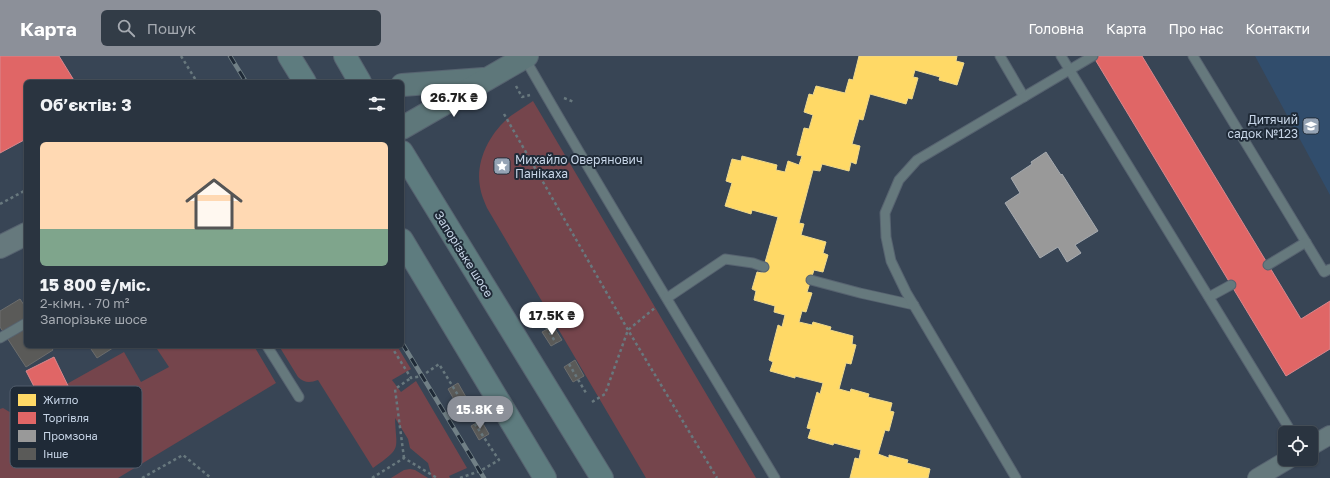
<!DOCTYPE html>
<html lang="uk">
<head>
<meta charset="utf-8">
<style>
  :root { --surface:#2a3440; --page:#323c47; --text:#f1f3f6; --muted:#a5aab1; --line:#464f59; --accent:#8c9099 }
  body { margin:0; font-family:"Golos Text",sans-serif; background:var(--page); color:var(--text); height:100vh; display:flex; flex-direction:column; font-size:15px; white-space:nowrap }
  * { box-sizing:border-box; margin:0 }
  p { font-size:13px; color:var(--muted) }
  .icon { flex:none; width:22px; height:22px; fill:none; stroke:currentColor; stroke-width:2; stroke-linecap:round; stroke-linejoin:round }
  .map { position:relative; flex:1; overflow:hidden }
  .sheet { position:absolute; left:24px; top:24px; width:380px; height:268px; display:flex; flex-direction:column; background:var(--surface); border-radius:6px; box-shadow:0 1px 3px #0004,0 0 0 1px var(--line) }
  .sheet>* { flex:none }
  .tools { position:absolute; left:1278px; top:370px; display:grid; gap:8px }
  .tools a { display:grid; place-items:center; width:40px; height:40px; border-radius:6px; background:var(--surface); box-shadow:0 1px 3px #0004,0 0 0 1px var(--line); font-size:20px }
  .price { position:absolute; translate:-50% -34px; padding:0 9px; border-radius:14px; background:#fff; color:#222; font-size:13px; line-height:26px; filter:drop-shadow(0 1px 2px #0008) }
  .price::after { content:''; position:absolute; left:50%; top:24px; width:12px; height:9px; margin-left:-6px; background:inherit; clip-path:polygon(0 0,100% 0,50% 100%) }
  .price.on { background:var(--accent); color:#fff }
  ul { padding:0; list-style:none }
  li { display:grid; align-content:center; gap:8px; height:212px; padding:0 16px }
  li+li { border-top:1px solid var(--line) }
  li span { display:grid; place-items:center; height:124px; border-radius:6px; color:#555 }
  li>.icon { margin-inline-start:auto }
  span .icon { width:72px; height:72px; fill:#fffc; stroke-width:1 }
  li b { font-size:17px }
  h2 { display:flex; justify-content:space-between; align-items:center; height:48px; padding:0 16px; font-size:17px }
  header { display:flex; align-items:center; gap:24px; box-sizing:border-box; height:56px; padding:0 20px; background:var(--accent); color:#fff }
  header strong { font-size:19px }
  nav { display:flex; gap:22px; margin-inline-start:auto; font-size:14px }
  .search { width:280px; height:36px; background:var(--page); display:flex; align-items:center; gap:10px; box-sizing:border-box; padding:0 14px; border-radius:6px; color:var(--muted); font-size:15px }
  .map>svg:first-child { display:block }
  .built { fill:#314d6c }
  .green { fill:#75454c }
  .homes { fill:#ffd966; stroke:#eed88d }
  .shops { fill:#e06666; stroke:#d8878d }
  .industry { fill:#999; stroke:#a7abb0 }
  .building { fill:#5a5a58; stroke:#6c6d6d }
  .lines { fill:none; stroke-linecap:round; stroke-linejoin:round }
  .service-casing { stroke:#576370; stroke-width:11 }
  .minor-casing { stroke:#576370; stroke-width:20 }
  .tertiary-casing { stroke:#576370; stroke-width:24 }
  .secondary-casing { stroke:#576370; stroke-width:24 }
  .primary-casing { stroke:#576370; stroke-width:24 }
  .path { stroke:#68787e; stroke-width:2.5; stroke-dasharray:3 3; stroke-linecap:butt }
  .service { stroke:#66797d; stroke-width:9 }
  .minor { stroke:#66797d; stroke-width:18 }
  .tertiary { stroke:#66797d; stroke-width:22 }
  .secondary { stroke:#5e777a; stroke-width:22 }
  .primary { stroke:#5e7c7f; stroke-width:22 }
  .rail-casing { stroke:#718086; stroke-width:4.5 }
  .rail { stroke:#1f2a37; stroke-width:3; stroke-dasharray:9; stroke-linecap:butt }
  .labels { text-anchor:middle; dominant-baseline:central; stroke-width:4; stroke-linejoin:round; paint-order:stroke }
  .poi-label { font-size:12px; fill:#c7d5e7; stroke:#1f2a37; text-anchor:end }
  .street-label { font-size:12px; fill:#c7d5e7; stroke:#1f2a37 }
  .key { fill:#1f2a37; stroke:#515d6c; stroke-width:1 }
  .key-label { font-size:11px; fill:#c7d5e7 }
</style>
</head>
<body>
<header>
<strong>Карта</strong>
<div class="search"><svg class="icon" aria-label="search" viewBox="0 0 24 24"><circle cx="10" cy="10" r="6"/><path d="M15 15l6 6"/></svg>Пошук</div>
<nav><a>Головна</a><a>Карта</a><a>Про нас</a><a>Контакти</a></nav>
</header>
<div class="map">
<svg width="1330" height="422" viewBox="0 0 1330 422">
  <rect width="100%" height="100%" fill="#384555"/>
  <!-- built -->
  <polygon class="built" points="1255,0 1330,0 1330,139"/>
  <!-- green -->
  <g class="green">
    <path d="M 533,45 L 756,422 L 646,422 L 487,152 C 484,145 481,138 480,131 C 475,104 491,75 512,59 C 519,54 526,50 533,45 Z"/>
    <polygon points="155,290 254,290 276,327 118,422 0,422 0,353 3,352 13,358 124,296 141,326 169,311"/>
    <path d="M 279,290 L 397,290 L 411,313 L 392,324 L 401,336 L 416,325 L 467,412 L 449,420 L 450,422 L 432,422 L 428,407 L 410,392 L 408,383 L 395,362 C 396,394 403,391 373,412 L 318,324 C 310,327 304,327 298,321 Z"/>
    <polygon points="410,413 415,414 428,422 391,422 404,414"/>
  </g>
  <!-- homes -->
  <polygon class="homes" points="859,0 957,0 956,5 964,7 957,29 939,24 940,21 915,14 913,21 918,22 912,43 908,42 906,48 870,38 863,64 859,63 852,88 860,90 856,108 851,106 849,115 822,108 820,115 813,114 799,167 804,168 801,179 826,186 823,197 828,199 823,216 814,214 807,236 812,237 806,256 802,255 799,266 812,269 813,266 831,271 830,274 853,280 852,288 856,289 851,308 846,307 839,333 850,336 851,333 869,338 868,341 892,347 890,355 894,356 889,375 885,374 878,398 889,402 889,399 908,404 907,407 930,413 928,422 850,422 855,402 859,403 861,394 834,387 833,389 808,382 811,373 807,372 817,336 820,338 823,327 795,320 795,322 770,315 773,306 769,304 778,269 782,271 785,259 774,256 775,250 754,244 756,235 752,233 757,216 762,217 778,161 752,154 751,158 725,150 732,127 726,125 732,103 741,105 742,100 777,109 776,114 785,116 788,105 799,109 802,100 797,99 804,72 809,73 813,59 804,56 809,38 813,39 816,30 845,37 849,23 853,24"/>
  <!-- shops -->
  <g class="shops">
    <polygon points="0,0 59,0 75,26 26,26 26,83 0,97"/>
    <polygon points="1093,0 1142,0 1301,263 1330,245 1330,293 1286,320"/>
    <polygon points="54,301 71,336 44,350 26,315"/>
  </g>
  <!-- industry -->
  <polygon class="industry" points="1046,96 1061,119 1062,118 1098,175 1075,189 1081,197 1067,206 1058,191 1040,202 1005,147 1020,137 1011,122 1032,108 1031,106"/>
  <!-- building -->
  <g class="building">
    <polygon points="20,243 26,252 26,290 50,290 53,294 26,311 0,271 0,255"/>
    <polygon points="553,270 562,284 551,290 542,276"/>
    <polygon points="89,290 116,290 97,302"/>
    <polygon points="575,304 584,320 573,326 564,311"/>
    <polygon points="458,327 466,341 456,347 448,333"/>
    <polygon points="481,364 489,378 479,384 471,370"/>
  </g>
  <g class="lines">
    <!-- service casing -->
    <g class="service-casing">
      <g id="service">
        <polyline points="1000,0 1024,41"/>
        <polyline points="1061,0 1292,377"/>
        <polyline points="1193,0 1324,216 1330,213"/>
        <path d="M 524,1 C 605,143 691,282 775,422"/>
        <polyline points="1268,209 1306,186"/>
        <polyline points="811,224 860,237 914,249"/>
        <polyline points="1209,241 1231,229"/>
        <polyline points="667,242 725,203 753,207 764,211"/>
        <polyline points="0,282 26,267"/>
        <polyline points="267,290 299,341"/>
        <polyline points="1016,422 906,236 891,205 886,181 885,157 899,124 917,104 1093,0"/>
      </g>
    </g>
    <!-- minor casing -->
    <g class="minor-casing">
      <g id="minor">
        <polyline points="1311,390 1330,379"/>
        <polyline points="1257,422 1289,403"/>
      </g>
    </g>
    <!-- tertiary casing -->
    <g class="tertiary-casing">
      <polyline id="tertiary" points="0,191 26,178"/>
    </g>
    <!-- secondary casing -->
    <g class="secondary-casing">
      <g id="secondary">
        <polyline points="402,29 483,23"/>
        <polyline points="402,72 527,0"/>
      </g>
    </g>
    <!-- primary casing -->
    <g class="primary-casing">
      <g id="primary">
        <polyline points="289,0 305,26"/>
        <polyline points="345,0 360,26"/>
        <polyline points="402,96 602,422"/>
        <polyline points="402,184 545,422"/>
      </g>
    </g>
    <!-- path -->
    <g class="path">
      <polyline points="181,0 197,26"/>
      <polyline points="516,30 522,41 530,39"/>
      <polyline points="564,42 574,46"/>
      <polyline points="504,58 628,274 717,422"/>
      <polyline points="0,148 26,134"/>
      <polyline points="540,261 556,287"/>
      <polyline points="391,290 411,322 422,320 439,308 461,344"/>
      <polyline points="569,308 586,337"/>
      <polyline points="592,346 605,338 628,274 656,251"/>
      <polyline points="404,402 395,333 411,322"/>
      <polyline points="142,422 183,399 211,422"/>
      <polyline points="372,422 404,402 437,422"/>
      <polyline points="460,422 480,415 499,404 475,368"/>
    </g>
    <!-- service -->
    <use href="#service" class="service"/>
    <!-- minor -->
    <use href="#minor" class="minor"/>
    <!-- tertiary -->
    <use href="#tertiary" class="tertiary"/>
    <!-- secondary -->
    <use href="#secondary" class="secondary"/>
    <!-- primary -->
    <use href="#primary" class="primary"/>
    <!-- rail casing -->
    <g class="rail-casing">
      <g id="rail">
        <polyline points="230,0 246,26"/>
        <polyline points="402,287 484,422"/>
      </g>
    </g>
    <!-- rail -->
    <use href="#rail" class="rail"/>
  </g>
  <!-- icons -->
  <defs>
    <g id="school-square" transform="scale(0.9)"><rect x="-9" y="-9" width="18" height="18" rx="4" fill="#95a3b4" stroke="#1f2a37"/><path d="M0-5L7-2L0 1L-7-2ZM-4 1L0 2.5L4 1V4Q0 6-4 4Z" fill="#fff"/></g>
    <g id="sight-square" transform="scale(0.9)"><rect x="-9" y="-9" width="18" height="18" rx="4" fill="#95a3b4" stroke="#1f2a37"/><path d="M0-6L1.8-2.2L6-1.7L2.9 1.2L3.7 5.4L0 3.3L-3.7 5.4L-2.9 1.2L-6-1.7L-1.8-2.2Z" fill="#fff"/></g>
  </defs>
  <g fill-rule="evenodd">
    <use href="#school-square" x="1311" y="70"/>
    <use href="#sight-square" x="502" y="110"/>
  </g>
  <g class="labels">
    <!-- poi labels -->
    <g class="poi-label">
      <text x="1298" y="63">Дитячий<tspan x="1298" dy="14">садок №123</tspan></text>
      <text x="515" y="103" text-anchor="start">Михайло Оверянович<tspan x="515" dy="14">Панікаха</tspan></text>
    </g>
    <!-- street labels -->
    <g class="street-label">
      <text transform="translate(464 198) rotate(58)">Запорізьке шосе</text>
    </g>
  </g>
  <!-- legend -->
  <rect x="10" y="330" width="132" height="82" rx="6" class="key"/>
  <rect x="18" y="338" width="18" height="12" fill="#ffd966"/>
  <rect x="18" y="356" width="18" height="12" fill="#e06666"/>
  <rect x="18" y="374" width="18" height="12" fill="#999"/>
  <rect x="18" y="392" width="18" height="12" fill="#5a5a58"/>
  <g class="key-label">
    <text x="43" y="348">Житло</text>
    <text x="43" y="366">Торгівля</text>
    <text x="43" y="384">Промзона</text>
    <text x="43" y="402">Інше</text>
  </g>
</svg>
<div class="tools">
<a><svg class="icon" aria-label="locate" viewBox="0 0 24 24"><circle cx="12" cy="12" r="6"/><path d="M12 2v4M12 18v4M2 12h4M18 12h4"/></svg></a>
</div>
<b class="price" style="left:454px;top:62px">26.7K ₴</b>
<b class="price" style="left:552px;top:280px">17.5K ₴</b>
<b class="price on" style="left:480px;top:374px">15.8K ₴</b>
<section class="sheet">
<h2>Об’єктів: 3<svg class="icon" aria-label="filters" viewBox="0 0 24 24"><path d="M4 7h16M4 17h16"/><circle cx="9" cy="7" r="2"/><circle cx="15" cy="17" r="2"/></svg></h2>
<ul>
<li><span style="background:linear-gradient(#ffd9b3 70%,#7fa58c 0)"><svg class="icon" aria-label="home" viewBox="0 0 24 24"><path d="M3 11l9-7 9 7M6 9v11h12V9"/></svg></span><div><b>15 800 ₴/міс.</b><p>2-кімн. · 70 m²</p><p>Запорізьке шосе</p></div></li>
</ul>
</section>
</div>
</body>
</html>
